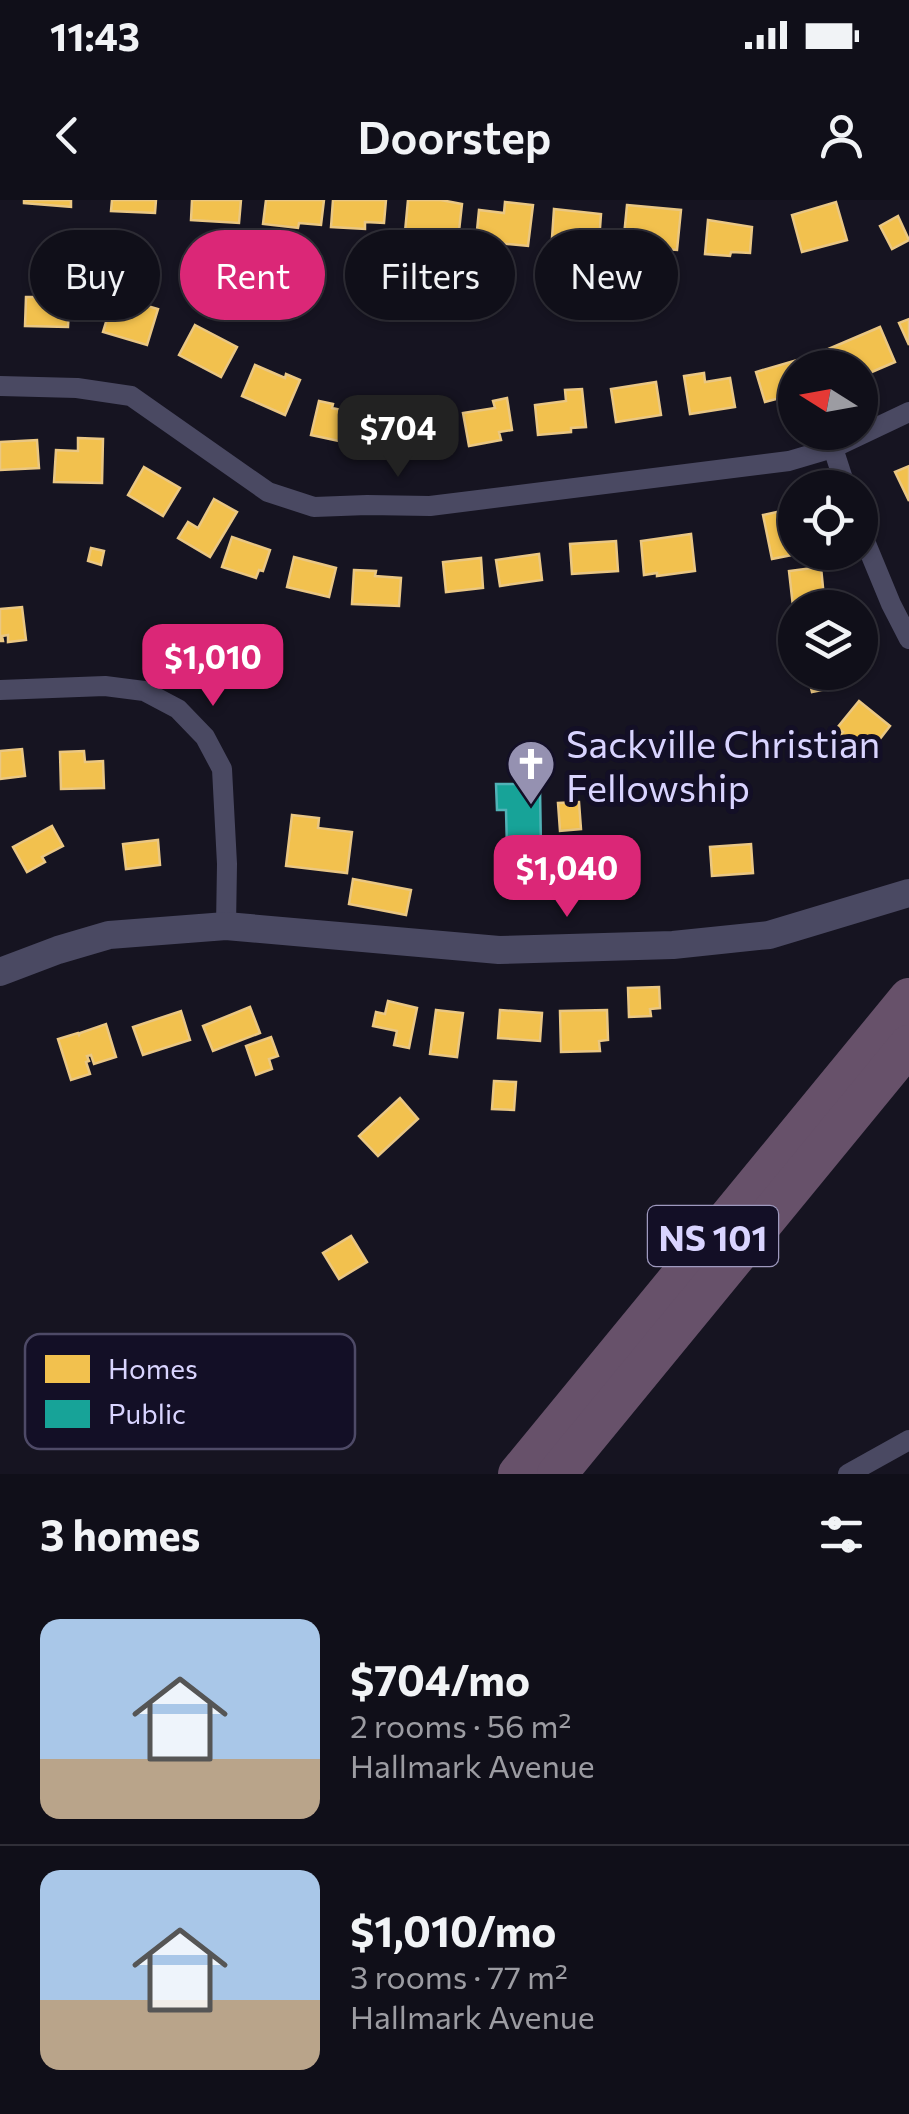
<!DOCTYPE html>
<html lang="en">
<head>
<meta charset="utf-8">
<style>
  :root { --surface:#100f19; --page:#191822; --text:#f1f3f6; --muted:#9c9ca2; --line:#302f38; --accent:#db2777 }
  body { margin:0; font-family:Commissioner,sans-serif; background:var(--page); color:var(--text); height:100vh; display:flex; flex-direction:column; font-size:38px; white-space:nowrap }
  * { box-sizing:border-box; margin:0 }
  p { font-size:32px; color:var(--muted) }
  .icon { flex:none; width:55px; height:55px; fill:none; stroke:currentColor; stroke-width:2; stroke-linecap:round; stroke-linejoin:round }
  .map { position:relative; height:1274px; overflow:hidden }
  .drawer { display:flex; flex-direction:column; background:var(--surface); flex:1 }
  .drawer>* { flex:none }
  .guide { position:absolute; left:30px; top:30px; width:850px; height:90px; display:flex; gap:20px }
  .needle { width:65px; rotate:281deg }
  .controls { position:absolute; left:778px; top:150px; display:grid; gap:20px }
  .controls a { display:grid; place-items:center; width:100px; height:100px; border-radius:50%; background:var(--surface); box-shadow:0 2px 8px #0004,0 0 0 2px var(--line); font-size:50px }
  .price { position:absolute; translate:-50% -85px; padding:0 22px; border-radius:20px; background:var(--accent); color:#fff; font-size:32px; line-height:65px; filter:drop-shadow(0 2px 5px #0008) }
  .price::after { content:''; position:absolute; left:50%; top:60px; width:30px; height:22px; margin-left:-15px; background:inherit; clip-path:polygon(0 0,100% 0,50% 100%) }
  .price.current { background:#222; color:#fff }
  ul { padding:0; list-style:none }
  li { display:flex; align-items:center; gap:30px; height:250px; padding:0 40px }
  li+li { border-top:2px solid var(--line) }
  li span { display:grid; place-items:center; flex:none; width:280px; height:200px; border-radius:20px; color:#555 }
  li>.icon { margin-inline-start:auto }
  span .icon { width:120px; height:120px; fill:#fffc; stroke-width:1 }
  li b { font-size:42px }
  h2 { display:flex; justify-content:space-between; align-items:center; height:120px; padding:0 40px; font-size:42px }
  .tag { padding:0 35px; border-radius:45px; background:var(--surface); box-shadow:0 2px 8px #0004,0 0 0 2px var(--line); font-size:35px; line-height:90px }
  .tag.current { background:var(--accent); color:#fff }
  .status { display:flex; justify-content:space-between; align-items:center; height:70px; padding:0 50px; background:var(--surface); direction:ltr }
  .status svg { height:28px; fill:currentColor }
  header { display:flex; justify-content:space-between; align-items:center; height:130px; padding:0 40px; background:var(--surface); font-size:45px; font-weight:600 }
  .map>svg:first-child { display:block }
  .homes { fill:#f2c14e; stroke:#eac783; stroke-width:2.5 }
  .public { fill:#17a398; stroke:#51b2b7; stroke-width:2.5 }
  .lines { fill:none; stroke-linecap:round; stroke-linejoin:round }
  .minor { stroke:#4a4962; stroke-width:20 }
  .tertiary { stroke:#4a4962; stroke-width:28 }
  .motorway { stroke:#67516a; stroke-width:40 }
  .labels { text-anchor:middle; dominant-baseline:central; stroke-width:10; stroke-linejoin:round; paint-order:stroke }
  .shield { fill:#130f26; stroke:#9e99be; stroke-width:2.5 }
  .shield-label { font-size:35px; font-weight:bold; fill:#d9d4ff }
  .poi-label { font-size:38px; fill:#d9d4ff; stroke:#130f26; text-anchor:start }
  .key { fill:#130f26; stroke:#4e4a67; stroke-width:2.5 }
  .key-label { font-size:28px; fill:#d9d4ff }
</style>
</head>
<body>
<div class="status"><b>11:43</b><svg viewBox="0 0 49 12"><path d="M0 12V9h3v3zM5 12V6h3v6zM10 12V3h3v9zM15 12V0h3v12zM26 1h20v11H26zM47 4h2v5h-2z"/></svg></div>
<header><svg class="icon" aria-label="back" viewBox="0 0 24 24"><path d="M15 5l-7 7 7 7"/></svg>Doorstep<svg class="icon" aria-label="person" viewBox="0 0 24 24"><circle cx="12" cy="8" r="4"/><path d="M4 21q1-7 8-7t8 7"/></svg></header>
<div class="map">
<svg width="909" height="1274" viewBox="0 0 909 1274">
  <rect width="100%" height="100%" fill="#161421"/>
  <!-- homes -->
  <g class="homes">
    <polygon points="24,0 71,0 71,7 24,3"/>
    <polygon points="112,0 156,0 155,13 111,11"/>
    <polygon points="192,0 241,0 239,23 191,20"/>
    <polygon points="266,0 324,0 321,25 299,23 298,28 263,24"/>
    <polygon points="333,0 386,0 384,23 365,22 365,29 331,27"/>
    <polygon points="408,0 441,0 462,4 459,31 451,31 451,37 405,32"/>
    <polygon points="505,2 533,5 528,46 476,41 479,10 504,13"/>
    <polygon points="836,2 847,40 802,52 792,15"/>
    <polygon points="627,5 681,10 677,50 623,46"/>
    <polygon points="554,9 601,14 599,42 552,38"/>
    <polygon points="898,16 909,40 892,49 880,26"/>
    <polygon points="708,20 752,27 750,53 731,52 730,56 705,54"/>
    <polygon points="51,89 70,90 68,127 25,126 26,97 51,97"/>
    <polygon points="114,96 158,109 147,145 103,132"/>
    <polygon points="909,119 909,145 899,123"/>
    <polygon points="195,125 237,147 221,177 179,155"/>
    <polygon points="880,127 895,162 860,177 860,168 833,168 826,150"/>
    <polygon points="804,158 807,168 795,168 795,194 765,202 756,172"/>
    <polygon points="255,165 285,178 286,174 300,180 285,215 242,196"/>
    <polygon points="704,173 705,182 730,178 735,207 690,214 684,176"/>
    <polygon points="656,182 661,215 616,222 611,189"/>
    <polygon points="582,189 586,227 571,228 571,232 538,235 535,205 566,201 565,190"/>
    <polygon points="507,198 512,230 499,232 501,240 469,246 463,213 495,208 493,201"/>
    <polygon points="319,201 333,204 332,208 360,214 353,244 311,235"/>
    <polygon points="434,218 439,245 394,253 389,225"/>
    <polygon points="78,238 103,239 102,283 54,282 56,250 78,251"/>
    <polygon points="37,240 39,268 0,270 0,242"/>
    <polygon points="909,266 909,301 895,272"/>
    <polygon points="144,267 180,288 163,316 128,295"/>
    <polygon points="214,299 237,312 210,357 178,338 188,322 198,328"/>
    <polygon points="795,308 795,352 802,353 772,359 763,315"/>
    <polygon points="691,334 695,371 657,376 657,373 644,375 641,341"/>
    <polygon points="232,337 270,350 263,371 259,370 256,378 222,367"/>
    <polygon points="616,341 618,371 572,374 570,344"/>
    <polygon points="91,348 104,351 101,365 88,361"/>
    <polygon points="539,354 542,380 500,386 496,360"/>
    <polygon points="294,357 336,368 329,397 287,387"/>
    <polygon points="481,358 483,388 446,392 443,362"/>
    <polygon points="821,367 825,408 795,408 795,424 789,371"/>
    <polygon points="354,370 376,371 375,376 401,378 399,406 352,404"/>
    <polygon points="22,407 26,440 8,442 8,435 2,436 3,441 0,441 0,409"/>
    <polygon points="807,472 843,472 846,485 812,492"/>
    <polygon points="859,501 890,526 869,553 859,546 851,556 834,543 843,532 837,528"/>
    <polygon points="22,549 25,576 0,579 0,551"/>
    <polygon points="84,551 85,562 103,561 104,588 61,589 60,552"/>
    <polygon points="579,602 581,629 560,631 558,603"/>
    <polygon points="292,615 319,618 318,628 352,632 347,673 286,666"/>
    <polygon points="52,626 63,646 42,657 45,662 27,672 13,647"/>
    <polygon points="158,640 160,665 126,669 123,644"/>
    <polygon points="751,644 753,673 712,676 710,647"/>
    <polygon points="609,655 611,684 574,686 572,657"/>
    <polygon points="353,679 411,690 406,715 349,704"/>
    <polygon points="659,787 660,808 650,809 651,816 629,817 628,788"/>
    <polygon points="388,801 417,808 409,848 394,845 397,831 373,826 376,812 385,814"/>
    <polygon points="250,807 260,833 213,851 203,826"/>
    <polygon points="436,810 463,813 457,857 430,854"/>
    <polygon points="500,810 542,813 540,841 498,838"/>
    <polygon points="607,810 608,840 599,841 600,851 561,852 560,811"/>
    <polygon points="181,811 190,840 143,855 133,827"/>
    <polygon points="106,824 116,857 94,864 91,855 87,856 89,861 86,862 90,874 71,880 58,839 78,833 79,835 80,833"/>
    <polygon points="271,837 278,856 269,859 272,869 256,875 246,846"/>
    <polygon points="494,881 516,882 514,910 492,909"/>
    <polygon points="400,898 418,919 378,956 359,936"/>
    <polygon points="351,1036 367,1062 339,1079 323,1053"/>
  </g>
  <!-- public -->
  <polygon class="public" points="496,584 529,584 530,588 540,588 541,649 507,649 506,610 497,610"/>
  <g class="lines">
    <!-- minor -->
    <g class="minor">
      <polyline points="0,186 77,188 131,196 268,292 314,307 367,305 430,306 789,261 833,248 909,212"/>
      <polyline points="833,248 846,288"/>
      <polyline points="860,329 891,404 909,439"/>
      <polyline points="0,490 105,486 144,491 178,509 205,537 222,569 227,664 226,726"/>
      <polyline points="848,1274 909,1240"/>
    </g>
    <!-- tertiary -->
    <polyline class="tertiary" points="0,772 58,750 109,735 226,726 499,750 673,745 769,735 909,693"/>
    <!-- motorway -->
    <g class="motorway">
      <polyline points="518,1274 909,798"/>
      <polyline points="557,1274 909,845"/>
    </g>
  </g>
  <!-- icons -->
  <defs>
    <g id="church-pin" transform="scale(2.5)"><path d="M0 17L-7.5 6A9.5 9.5 0 1 1 7.5 6Z" fill="#9591b1" stroke="#130f26"/><path d="M-1.2-6h2.4v3.5h3.3v2.4h-3.3V6h-2.4V-.1h-3.3v-2.4h3.3Z" fill="#fff"/></g>
  </defs>
  <g fill-rule="evenodd">
    <use href="#church-pin" x="531" y="564"/>
  </g>
  <g class="labels">
    <!-- shield labels -->
    <rect class="shield" x="648" y="1006" width="130" height="60" rx="8"/>
    <g class="shield-label">
      <text x="713" y="1036">NS 101</text>
    </g>
    <!-- poi labels -->
    <g class="poi-label">
      <text x="566" y="542">Sackville Christian<tspan x="566" dy="44">Fellowship</tspan></text>
    </g>
  </g>
  <!-- legend -->
  <rect x="25" y="1134" width="330" height="115" rx="15" class="key"/>
  <rect x="45" y="1155" width="45" height="28" fill="#f2c14e"/>
  <rect x="45" y="1200" width="45" height="28" fill="#17a398"/>
  <g class="key-label">
    <text x="108" y="1179">Homes</text>
    <text x="108" y="1224">Public</text>
  </g>
</svg>
<div class="controls">
<a><svg class="needle" viewBox="-14 -14 28 28"><path d="M0-13l5 13h-10z" fill="#e53935"/><path d="M0 13l5-13h-10z" fill="#9c9ca2"/></svg></a>
<a><svg class="icon" aria-label="locate" viewBox="0 0 24 24"><circle cx="12" cy="12" r="6"/><path d="M12 2v4M12 18v4M2 12h4M18 12h4"/></svg></a>
<a><svg class="icon" aria-label="layers" viewBox="0 0 24 24"><path d="M12 4l9 5-9 5-9-5zM3 14l9 5 9-5"/></svg></a>
</div>
<b class="price current" style="left:398px;top:280px">$704</b>
<b class="price" style="left:213px;top:509px">$1,010</b>
<b class="price" style="left:567px;top:720px">$1,040</b>
<div class="guide">
<a class="tag">Buy</a>
<a class="tag current">Rent</a>
<a class="tag">Filters</a>
<a class="tag">New</a>
</div>
</div>
<section class="drawer">
<h2>3 homes<svg class="icon" aria-label="filters" viewBox="0 0 24 24"><path d="M4 7h16M4 17h16"/><circle cx="9" cy="7" r="2"/><circle cx="15" cy="17" r="2"/></svg></h2>
<ul>
<li><span style="background:linear-gradient(#a9c7e8 70%,#b9a48a 0)"><svg class="icon" aria-label="home" viewBox="0 0 24 24"><path d="M3 11l9-7 9 7M6 9v11h12V9"/></svg></span><div><b>$704/mo</b><p>2 rooms · 56 m²</p><p>Hallmark Avenue</p></div></li>
<li><span style="background:linear-gradient(#a9c7e8 65%,#b9a48a 0)"><svg class="icon" aria-label="home" viewBox="0 0 24 24"><path d="M3 11l9-7 9 7M6 9v11h12V9"/></svg></span><div><b>$1,010/mo</b><p>3 rooms · 77 m²</p><p>Hallmark Avenue</p></div></li>
</ul>
</section>
</body>
</html>
